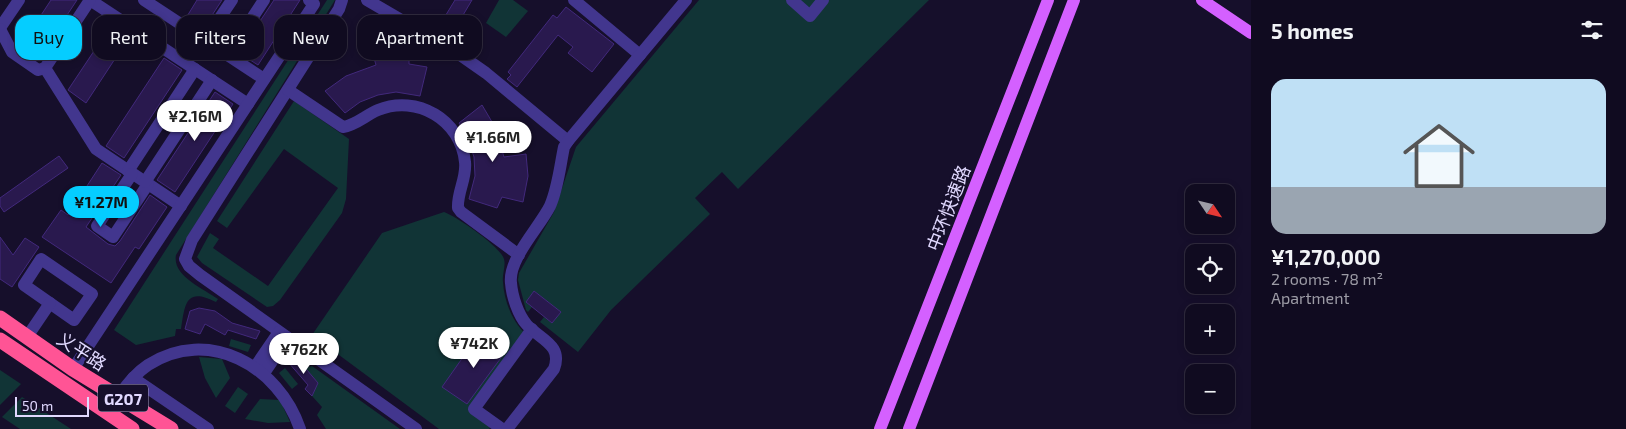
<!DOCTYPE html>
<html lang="en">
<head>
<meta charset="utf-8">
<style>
  :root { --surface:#100b20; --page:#1e192d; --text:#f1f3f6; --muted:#9c9ba5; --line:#302b3e; --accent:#05cdff }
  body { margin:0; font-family:"Exo 2","Noto Sans SC",sans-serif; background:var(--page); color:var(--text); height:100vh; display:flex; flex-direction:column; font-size:19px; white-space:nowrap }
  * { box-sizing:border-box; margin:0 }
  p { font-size:16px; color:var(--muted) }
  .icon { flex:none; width:28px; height:28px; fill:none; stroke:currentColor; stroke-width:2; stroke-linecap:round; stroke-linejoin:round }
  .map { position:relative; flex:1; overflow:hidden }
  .sheet { display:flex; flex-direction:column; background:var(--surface); width:375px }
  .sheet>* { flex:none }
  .guide { position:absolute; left:15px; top:15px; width:475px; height:45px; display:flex; gap:10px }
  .needle { width:32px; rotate:125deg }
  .fabs { position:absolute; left:1185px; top:184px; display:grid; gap:10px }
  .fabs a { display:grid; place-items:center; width:50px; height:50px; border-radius:10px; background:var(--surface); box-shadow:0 2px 8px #0003,0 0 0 1px var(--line); font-size:25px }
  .scale { position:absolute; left:15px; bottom:12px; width:74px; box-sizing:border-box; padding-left:5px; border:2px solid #e1d9ff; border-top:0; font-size:14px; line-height:18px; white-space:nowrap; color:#e1d9ff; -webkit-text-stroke:4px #160f2b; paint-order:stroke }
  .price { position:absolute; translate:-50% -42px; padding:0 11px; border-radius:18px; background:#fff; color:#222; font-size:16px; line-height:32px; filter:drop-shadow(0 1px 2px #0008) }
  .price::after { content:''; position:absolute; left:50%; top:30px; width:15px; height:11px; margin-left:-8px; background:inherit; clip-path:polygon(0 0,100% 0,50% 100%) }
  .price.selected { background:var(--accent); color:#111 }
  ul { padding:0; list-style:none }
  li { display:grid; align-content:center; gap:10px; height:265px; padding:0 20px }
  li+li { border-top:1px solid var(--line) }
  li span { display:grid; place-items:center; height:155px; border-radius:15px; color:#555 }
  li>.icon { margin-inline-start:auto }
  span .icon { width:90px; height:90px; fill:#fffc; stroke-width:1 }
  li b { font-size:21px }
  h2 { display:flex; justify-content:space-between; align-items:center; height:60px; padding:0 20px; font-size:21px }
  .pill { padding:0 18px; border-radius:15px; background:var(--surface); box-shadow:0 2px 8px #0003,0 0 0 1px var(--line); font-size:18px; line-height:45px }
  .pill.selected { background:var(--accent); color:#111 }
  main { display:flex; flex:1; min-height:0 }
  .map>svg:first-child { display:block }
  .green { fill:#113436 }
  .building { fill:#29194e; stroke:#42297c }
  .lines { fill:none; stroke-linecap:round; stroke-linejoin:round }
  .minor { stroke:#42368e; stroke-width:12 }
  .major { stroke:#d460ff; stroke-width:12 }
  .highway { stroke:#ff5495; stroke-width:15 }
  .labels { text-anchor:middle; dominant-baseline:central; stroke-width:4.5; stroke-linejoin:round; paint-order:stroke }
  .shield { fill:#160f2b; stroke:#a49cbf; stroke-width:1 }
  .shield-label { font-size:16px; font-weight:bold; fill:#e1d9ff }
  .street-label { font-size:18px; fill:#e1d9ff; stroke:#160f2b }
</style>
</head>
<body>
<main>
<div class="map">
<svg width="1251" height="429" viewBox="0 0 1251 429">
  <rect width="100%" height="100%" fill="#160f2b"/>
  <!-- green -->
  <g class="green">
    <path d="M 327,0 L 335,0 L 176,255 C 172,276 203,288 218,299 L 216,302 C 186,287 185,303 181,329 L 176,329 L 175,336 L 136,345 L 114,330 Z"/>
    <polygon points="499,0 513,0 528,11 506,37 486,23"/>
    <polygon points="699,0 929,0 738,189 722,172 695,198 710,214 611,310 578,352 540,322 544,317 552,323 561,312 534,291 526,302 532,307 528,312 526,310 518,280 519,273 554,212 576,147"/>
    <polygon points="294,101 349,139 346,199 342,213 280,300 273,306 267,307 202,263 197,257 210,233 219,239 213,248 268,286 338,188 284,149 227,228 217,221"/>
    <path d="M 444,212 C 456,216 501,247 504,259 C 506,266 502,274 503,282 C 504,300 512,322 526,334 L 477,413 L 492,424 L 489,429 L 439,429 L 312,335 L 382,233 Z"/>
    <polygon points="231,339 251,345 248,352 229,346"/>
    <polygon points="199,357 222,359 230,378 216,398 205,378"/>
    <polygon points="312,366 400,429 326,429 317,415 322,407 312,396 318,383 305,368"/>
    <polygon points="285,368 298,384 292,389 279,373"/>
    <polygon points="0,370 21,384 0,405"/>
    <polygon points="238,387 248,394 235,413 225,406"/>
    <polygon points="22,397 71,429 20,429 2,417"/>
    <polygon points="260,399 280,400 290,422 268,423 245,419"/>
  </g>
  <!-- building -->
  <g class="building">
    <polygon points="51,0 77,0 38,59 20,47"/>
    <polygon points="197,0 222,0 203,29 186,18"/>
    <polygon points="274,0 300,0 258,65 239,53"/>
    <polygon points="455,0 472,0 450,37 424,21 428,15 441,23"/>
    <polygon points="566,7 614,44 592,72 568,53 573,47 558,35 517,87 507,79 511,75 508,72 553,15 557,18"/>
    <polygon points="112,24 130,36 86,103 68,90"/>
    <polygon points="386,40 409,41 409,64 427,67 420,96 396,92 378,95 360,102 345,113 325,91 346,76 376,65 370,44"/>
    <polygon points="164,58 182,70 124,158 106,146"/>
    <polygon points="215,92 233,104 175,192 157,180"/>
    <polygon points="482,105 495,127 504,157 526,154 528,176 523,202 502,197 497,208 469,199 475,176 474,157 468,139 459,123"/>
    <polygon points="59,156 68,168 4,212 0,206 0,198"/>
    <polygon points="102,163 121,175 86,227 108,244 115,246 120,241 150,195 167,207 139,249 135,247 111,283 42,237 61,210 68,215"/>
    <polygon points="0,237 13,255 25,238 39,247 12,287 0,279"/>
    <polygon points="534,291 561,312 552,323 526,302"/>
    <polygon points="199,308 215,311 232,323 260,331 256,339 228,330 225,335 205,324 200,334 185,329 190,311"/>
    <polygon points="480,333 506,351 467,404 442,387"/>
    <polygon points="295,356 318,383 312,396 305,389 308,385 288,362"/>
  </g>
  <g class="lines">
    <!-- minor -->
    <g class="minor">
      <polyline points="90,0 248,104"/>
      <polyline points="144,0 264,79"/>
      <polyline points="342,0 339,9 192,240 185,259 189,266 200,275 416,429"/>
      <polyline points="367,0 456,52 486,73 568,141"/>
      <polyline points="574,0 640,55"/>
      <polyline points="792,0 810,16 823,0"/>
      <polyline points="0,28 19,0"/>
      <polyline points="0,29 12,52 38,70 45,68 90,0"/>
      <polyline points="205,40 232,0"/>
      <polyline points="228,55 264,0"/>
      <polyline points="45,68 96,149 181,206"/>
      <path d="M 288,90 L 343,127 C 356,125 366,115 378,110 C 417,94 461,120 465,162 C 467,178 457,192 458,208 L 461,212 L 519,255"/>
      <polyline points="128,171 195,69"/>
      <polyline points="132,174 97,226 113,237 148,184"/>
      <polyline points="145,182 212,80"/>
      <polygon points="41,259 92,294 74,320 24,285"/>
      <polyline points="27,337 50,303"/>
      <polyline points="255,367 279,332"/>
      <polyline points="73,369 314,4 309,0"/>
      <polyline points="264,373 288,338"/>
      <polyline points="133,378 208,429"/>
      <path d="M 119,396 C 127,384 136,373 148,365 C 208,326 279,366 300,429"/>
      <polyline points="502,429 474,409 532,329"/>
      <path d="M 507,429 L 554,369 C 563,345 541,340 527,325 C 518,315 512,296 511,283 C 508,259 539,228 550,206 C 558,188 560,166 564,147 L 568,141 L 686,0"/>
    </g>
    <!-- major -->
    <g class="major">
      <polyline points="1202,0 1251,33"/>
      <polyline points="880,429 1048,0"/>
      <polyline points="909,429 1074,0"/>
    </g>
    <!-- highway -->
    <g class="highway">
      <polyline points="0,318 73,369 171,429"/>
      <polyline points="0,340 132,429"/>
    </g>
  </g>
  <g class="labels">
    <!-- shield labels -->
    <rect class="shield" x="98" y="384.5" width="50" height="27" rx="4"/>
    <g class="shield-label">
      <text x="123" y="398">G207</text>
    </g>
    <!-- street labels -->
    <g class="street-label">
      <text transform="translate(948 208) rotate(-69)">中环快速路</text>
      <text transform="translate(82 351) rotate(33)">义平路</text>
    </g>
  </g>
</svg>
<div class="fabs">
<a><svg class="needle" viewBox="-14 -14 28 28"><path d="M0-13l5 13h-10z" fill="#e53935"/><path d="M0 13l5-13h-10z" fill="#9c9ba5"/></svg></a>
<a><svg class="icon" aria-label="locate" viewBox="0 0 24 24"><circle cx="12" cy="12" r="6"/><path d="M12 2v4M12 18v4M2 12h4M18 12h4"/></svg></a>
<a>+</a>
<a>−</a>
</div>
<div class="scale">50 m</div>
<b class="price" style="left:195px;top:142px">¥2.16M</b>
<b class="price" style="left:493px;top:163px">¥1.66M</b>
<b class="price selected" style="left:101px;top:228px">¥1.27M</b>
<b class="price" style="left:474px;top:369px">¥742K</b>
<b class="price" style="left:304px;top:375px">¥762K</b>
<div class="guide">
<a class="pill selected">Buy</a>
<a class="pill">Rent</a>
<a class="pill">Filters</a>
<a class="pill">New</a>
<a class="pill">Apartment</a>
</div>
</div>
<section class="sheet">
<h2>5 homes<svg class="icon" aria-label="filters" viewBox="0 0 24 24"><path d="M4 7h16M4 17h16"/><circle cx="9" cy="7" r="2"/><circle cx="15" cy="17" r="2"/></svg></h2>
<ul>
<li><span style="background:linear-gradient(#bfe0f5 70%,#9aa5b1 0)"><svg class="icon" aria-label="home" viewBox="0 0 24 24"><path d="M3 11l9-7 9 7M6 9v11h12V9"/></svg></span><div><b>¥1,270,000</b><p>2 rooms · 78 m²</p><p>Apartment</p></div></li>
</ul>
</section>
</main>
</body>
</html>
